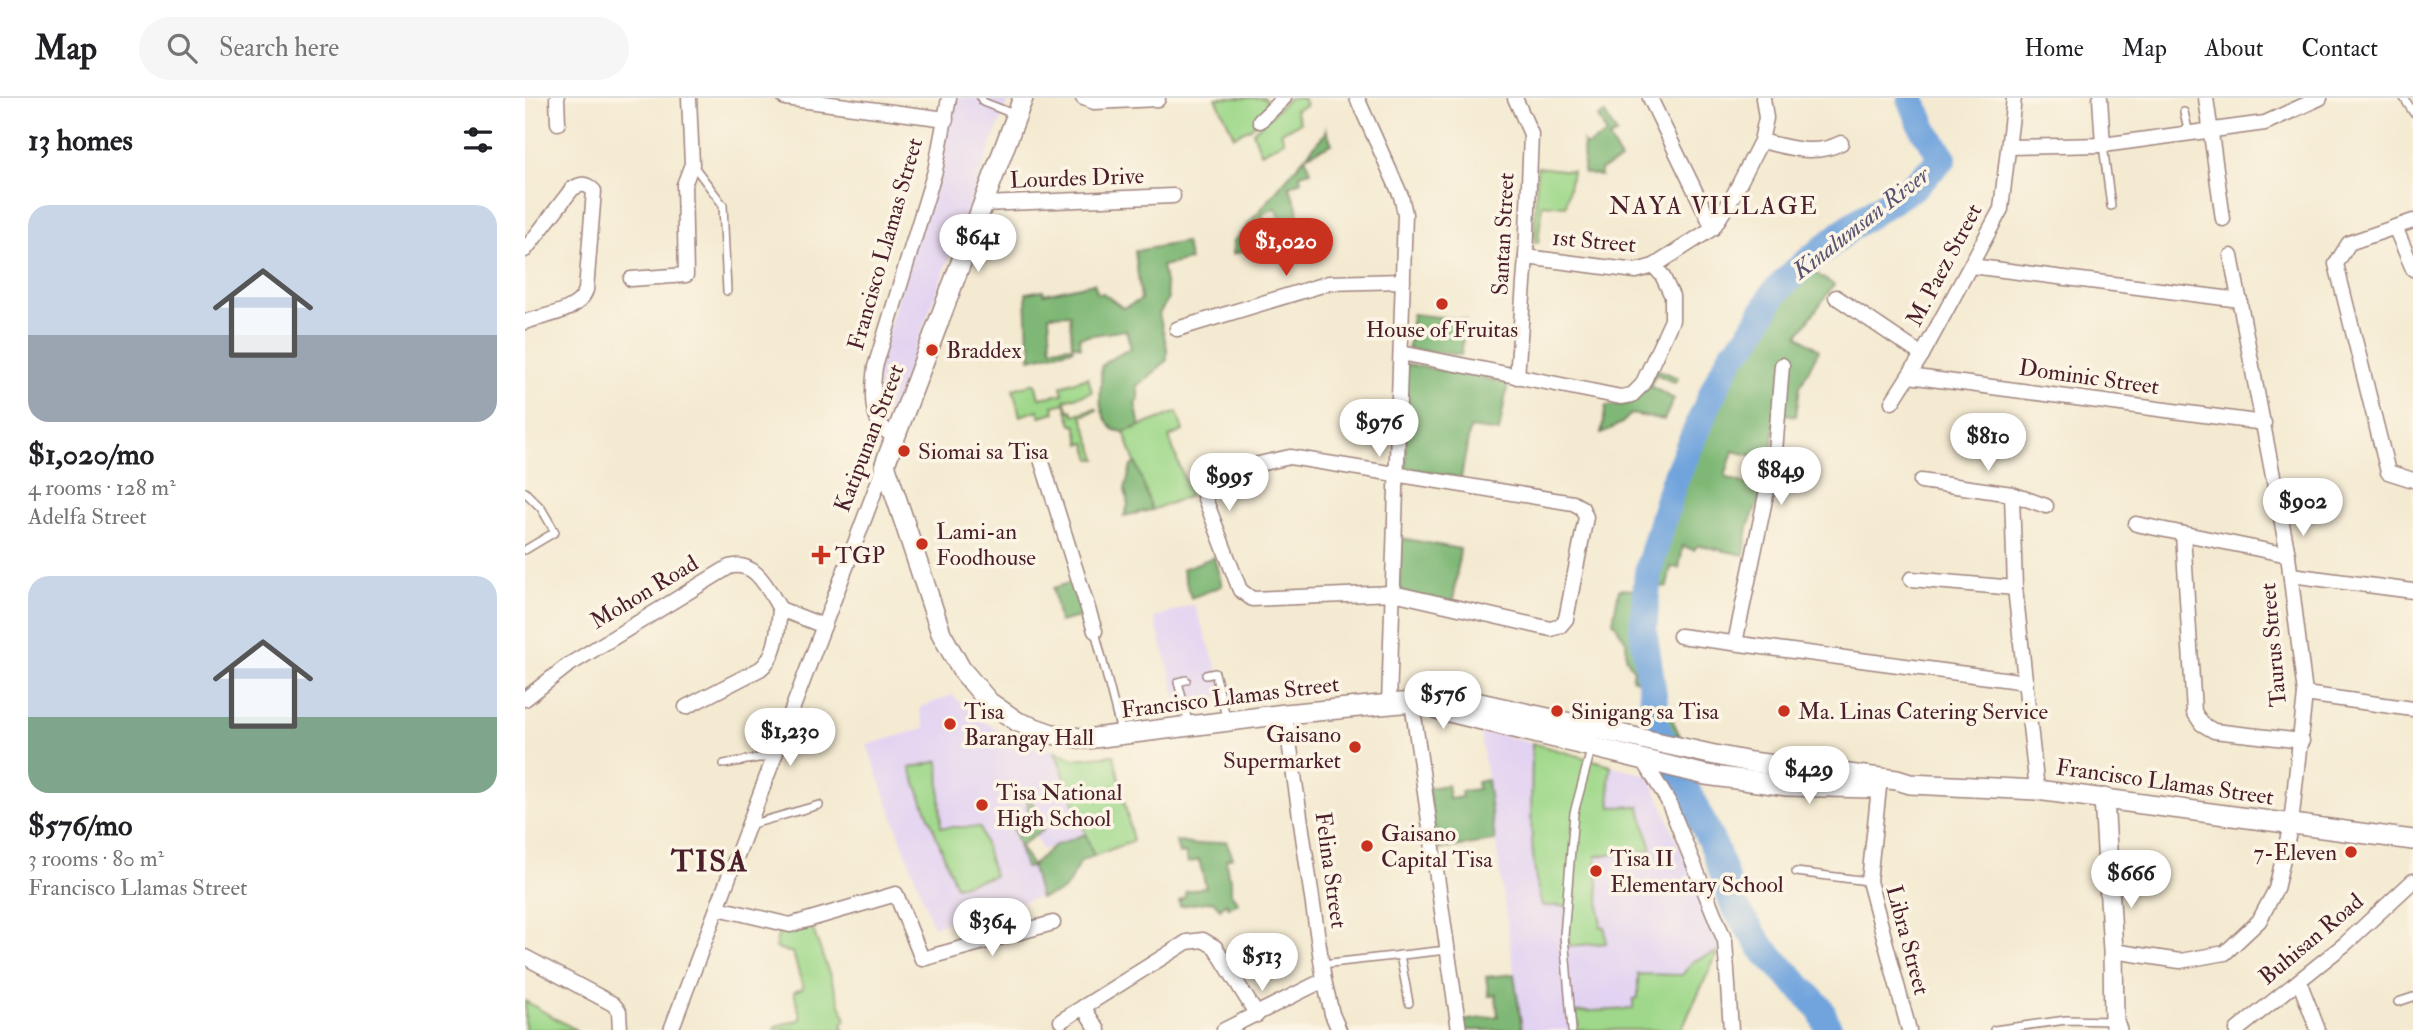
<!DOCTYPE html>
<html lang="en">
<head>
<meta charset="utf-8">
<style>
  :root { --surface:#fff; --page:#f6f6f6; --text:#202124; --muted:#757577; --line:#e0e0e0; --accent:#c8321e }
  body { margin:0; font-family:"IM FELL Double Pica",serif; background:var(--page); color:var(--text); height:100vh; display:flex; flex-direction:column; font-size:26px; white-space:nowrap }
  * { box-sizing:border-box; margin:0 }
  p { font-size:23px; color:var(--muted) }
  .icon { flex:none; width:38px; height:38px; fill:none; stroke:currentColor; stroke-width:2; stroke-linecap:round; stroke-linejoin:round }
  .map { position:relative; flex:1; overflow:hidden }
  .panel { display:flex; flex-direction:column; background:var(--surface); width:525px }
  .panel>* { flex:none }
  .price { position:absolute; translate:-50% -60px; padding:0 16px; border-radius:24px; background:#fff; color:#222; font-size:23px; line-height:46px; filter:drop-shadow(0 2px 4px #0008) }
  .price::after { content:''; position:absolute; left:50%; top:42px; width:21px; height:16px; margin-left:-10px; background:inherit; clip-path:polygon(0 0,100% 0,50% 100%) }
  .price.selected { background:var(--accent); color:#fff }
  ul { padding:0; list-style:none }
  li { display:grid; align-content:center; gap:14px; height:371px; padding:0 28px }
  li span { display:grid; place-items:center; height:217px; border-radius:21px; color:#555 }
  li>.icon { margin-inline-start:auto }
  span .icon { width:126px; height:126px; fill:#fffc; stroke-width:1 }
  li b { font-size:30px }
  h2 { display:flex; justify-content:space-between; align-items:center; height:84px; padding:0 28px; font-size:30px }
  header { display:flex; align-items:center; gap:42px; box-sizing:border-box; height:98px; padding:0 35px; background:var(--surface); border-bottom:2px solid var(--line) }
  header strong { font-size:33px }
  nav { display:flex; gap:38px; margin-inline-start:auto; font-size:24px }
  .search { width:490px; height:63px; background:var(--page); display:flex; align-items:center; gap:18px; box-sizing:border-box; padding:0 24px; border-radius:38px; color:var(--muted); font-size:26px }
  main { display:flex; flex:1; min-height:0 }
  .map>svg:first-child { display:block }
  .built { fill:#e3d3f2 }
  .green { fill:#9fd88a; stroke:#747c5a; stroke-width:2 }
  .forest { fill:#7fb876; stroke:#646c50; stroke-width:2 }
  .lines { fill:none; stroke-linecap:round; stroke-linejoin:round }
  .river { stroke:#71a4dd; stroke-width:28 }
  .lane-casing { stroke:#9f847e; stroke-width:10 }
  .street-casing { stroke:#9f847e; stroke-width:17 }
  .secondary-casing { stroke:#9f847e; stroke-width:22 }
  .lane { stroke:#fff; stroke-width:7 }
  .street { stroke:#fff; stroke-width:14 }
  .secondary { stroke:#fff; stroke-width:19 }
  .poi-dot { fill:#c8321e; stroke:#fcf5e5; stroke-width:2.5 }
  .labels { text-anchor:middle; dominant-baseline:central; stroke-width:7; stroke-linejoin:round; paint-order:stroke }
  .street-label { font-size:23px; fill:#4a1f2b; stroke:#fcf5e5 }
  .poi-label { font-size:23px; fill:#4a1f2b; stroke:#fcf5e5; text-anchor:start }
  .neighbourhood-label { font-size:24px; letter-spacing:2px; fill:#4a1f2b; stroke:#fcf5e5 }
  .water-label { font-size:24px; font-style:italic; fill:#5a5472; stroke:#fcf5e5 }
  .district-label { font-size:30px; font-weight:bold; letter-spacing:2px; fill:#4a1f2b; stroke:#fcf5e5 }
</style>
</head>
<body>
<header>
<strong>Map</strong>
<div class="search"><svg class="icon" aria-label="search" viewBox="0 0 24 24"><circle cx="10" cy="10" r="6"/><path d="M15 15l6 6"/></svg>Search here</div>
<nav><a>Home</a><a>Map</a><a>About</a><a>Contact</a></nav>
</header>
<main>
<section class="panel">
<h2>13 homes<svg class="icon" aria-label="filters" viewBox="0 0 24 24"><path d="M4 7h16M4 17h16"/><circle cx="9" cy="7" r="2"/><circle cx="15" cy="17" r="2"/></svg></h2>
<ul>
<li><span style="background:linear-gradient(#c9d6e8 60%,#9aa5b1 0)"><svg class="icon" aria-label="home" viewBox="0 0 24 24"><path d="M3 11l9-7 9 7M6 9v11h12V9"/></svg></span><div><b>$1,020/mo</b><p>4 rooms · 128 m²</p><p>Adelfa Street</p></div></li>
<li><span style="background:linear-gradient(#c9d6e8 65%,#7fa58c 0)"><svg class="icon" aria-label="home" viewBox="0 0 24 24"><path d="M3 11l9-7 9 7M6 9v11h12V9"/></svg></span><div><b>$576/mo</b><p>3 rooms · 80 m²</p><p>Francisco Llamas Street</p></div></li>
</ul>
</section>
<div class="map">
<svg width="1888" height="932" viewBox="0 0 1888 932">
  <rect width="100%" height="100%" fill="#fcf5e5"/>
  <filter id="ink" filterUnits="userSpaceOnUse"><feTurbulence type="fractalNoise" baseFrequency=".0143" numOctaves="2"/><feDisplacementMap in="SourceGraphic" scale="14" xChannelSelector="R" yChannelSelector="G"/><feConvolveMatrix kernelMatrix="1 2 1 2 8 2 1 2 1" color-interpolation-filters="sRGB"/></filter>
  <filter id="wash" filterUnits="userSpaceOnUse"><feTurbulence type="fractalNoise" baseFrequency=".00686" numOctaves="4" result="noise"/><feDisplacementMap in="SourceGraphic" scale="28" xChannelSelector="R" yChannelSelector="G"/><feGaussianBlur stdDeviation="1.57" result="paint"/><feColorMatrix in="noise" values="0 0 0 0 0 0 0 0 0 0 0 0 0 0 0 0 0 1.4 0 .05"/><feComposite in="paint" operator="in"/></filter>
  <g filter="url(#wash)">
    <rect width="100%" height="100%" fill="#f4ead1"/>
    <!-- built -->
    <g class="built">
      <polygon points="428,0 484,0 368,310 362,315 356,315 351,278"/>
      <polygon points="669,506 702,598 654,607 629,520"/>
      <polygon points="427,597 454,621 498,647 530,653 560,736 517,752 510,736 495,749 507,768 515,799 408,828 342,647 400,630 394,610"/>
      <polygon points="955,631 1125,678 1196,849 1156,932 997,932"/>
    </g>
    <!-- green -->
    <g class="green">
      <polygon points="691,0 739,0 745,7 726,30 709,38"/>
      <polygon points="764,0 778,0 781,7 770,12 775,25 756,34 759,43 736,55 728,34"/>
      <polygon points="1012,69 1047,73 1041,108 1017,106 1013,145 1009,145"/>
      <polygon points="563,279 567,294 540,302 544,313 547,312 549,317 571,310 572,312 557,318 572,361 566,361 561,345 556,346 551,327 547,327 540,305 528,308 530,314 515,318 513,312 495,318 488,291 510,285 514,300 538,296 536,288"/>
      <polygon points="652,314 658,333 644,339 665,398 627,412 599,334"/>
      <path d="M 1007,645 L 1086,667 L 1084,682 L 1086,709 L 1115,708 C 1117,724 1123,736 1127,752 L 1071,758 L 1076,829 L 1080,829 L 1081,845 L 1044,848 L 1042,808 L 1017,808 C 1002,757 1007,699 1007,645 Z"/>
      <polygon points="530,653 549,661 589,657 608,743 569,758"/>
      <polygon points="414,663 416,729 455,729 469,778 431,788 430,786 385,670"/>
      <polygon points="286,826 321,922 317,926 318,932 250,932 250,929 276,921 269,894 278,890 268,855 250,850 254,832 262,834"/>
      <polygon points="1193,854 1156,932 1049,932 1049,914 1108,911 1108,901 1113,900 1113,876 1157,877 1168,863"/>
      <polygon points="0,903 51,932 0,932"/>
    </g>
    <!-- forest -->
    <g class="forest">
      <polygon points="1080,16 1092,36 1084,40 1096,62 1075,72 1076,78 1059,75 1058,44 1061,48 1082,36 1073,19"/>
      <polygon points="801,31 807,46 780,58 786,73 775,76 776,83 764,88 772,108 773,124 759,129 751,110 737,116 744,135 726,142 729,150 708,156 708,144 800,35"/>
      <path d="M 660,144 L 665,162 L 637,168 L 643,201 L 634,216 L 642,250 L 642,262 L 621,282 L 612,287 L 614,302 L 610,304 L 615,328 L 599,334 L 589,332 C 568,309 578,298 576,269 L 582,263 L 606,250 L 601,232 L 554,239 L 556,249 L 547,246 L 545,216 L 524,217 L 526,250 L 547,248 L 548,251 L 505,261 L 507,245 L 503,244 L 501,195 L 518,192 L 519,196 L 569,185 L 573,196 L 578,195 L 598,210 L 616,202 L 610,153 Z"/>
      <path d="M 1290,148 L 1300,160 L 1287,173 L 1309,187 L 1273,237 L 1294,252 L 1275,288 L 1271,318 L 1251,314 L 1246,362 L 1208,353 L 1200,379 L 1238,392 L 1223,429 L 1219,457 L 1173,447 L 1169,452 L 1158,448 L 1154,470 L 1146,469 L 1142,489 L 1134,488 C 1134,503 1129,517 1128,532 C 1126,573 1137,602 1155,638 L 1128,631 L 1129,621 L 1124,615 L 1121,586 L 1107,580 L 1109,573 L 1101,559 L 1101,543 L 1088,523 L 1094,491 L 1112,492 L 1116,485 L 1126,438 L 1158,350 L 1151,346 L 1177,300 L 1184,303 L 1207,257 L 1223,241 L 1228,232 L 1229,214 L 1253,174 Z"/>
      <polygon points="887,216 940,222 936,257 883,251"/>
      <polygon points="881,266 983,285 974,334 945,330 936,380 881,370"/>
      <polygon points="1132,271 1153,280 1150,285 1131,276 1125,288 1149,301 1139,322 1106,316 1097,325 1076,336 1081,308 1104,306"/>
      <polygon points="611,365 627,412 599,418 603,407 600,391 606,368"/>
      <polygon points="876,440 935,451 928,505 874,495"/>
      <polygon points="689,459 697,488 666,500 657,471"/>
      <polygon points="551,483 562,517 534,524 528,490"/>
      <polygon points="962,682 970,743 913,751 903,690 922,687 924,701 937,699 936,693 953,691 952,684"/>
      <path d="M 505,698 L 518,733 L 511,736 L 495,749 L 507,768 L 528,748 L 560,736 L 569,758 L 556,763 C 537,791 551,791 515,800 L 507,769 L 500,770 L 487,727 L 504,727 L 502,699 Z"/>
      <polygon points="651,743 669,747 701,743 708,759 701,761 703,778 706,779 706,795 713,804 704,810 701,805 695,811 688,803 655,808 654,803 660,799 660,794 681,789 674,762 663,765 660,755 654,756"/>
      <polygon points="989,876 997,932 937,932 936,923 973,918 971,897 964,898 961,879"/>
    </g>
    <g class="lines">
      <!-- river -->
      <polyline class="river" points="1304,932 1295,910 1238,851 1209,808 1190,751 1128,623 1129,603 1118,532 1123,474 1148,386 1192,285 1207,257 1223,241 1249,195 1270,174 1328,127 1388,89 1418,60 1399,32 1386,0"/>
    </g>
  </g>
  <g filter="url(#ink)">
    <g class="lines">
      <!-- lane casing -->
      <g class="lane-casing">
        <g id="lane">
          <polyline points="456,0 458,4 491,17"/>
          <polyline points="1879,0 1888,14"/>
          <polyline points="1659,14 1664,36"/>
          <polyline points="1578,47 1586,108"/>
          <polyline points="168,67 198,107 202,193"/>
          <polyline points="0,394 16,410 30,434 0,452"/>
          <polyline points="570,533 596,634"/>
          <polyline points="681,577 690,575 702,623"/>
          <polyline points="661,582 653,584 664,627"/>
          <polyline points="256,643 272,638"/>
          <polyline points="199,666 233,660 249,660"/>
          <polyline points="224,727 294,707"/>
          <polyline points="1271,774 1343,783"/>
          <polyline points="875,857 884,905"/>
          <polyline points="797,866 922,852"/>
          <polyline points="1873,904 1888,899"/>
          <polyline points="1047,932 1039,838 1049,715 1066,652"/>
          <polyline points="1469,932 1541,922 1587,923"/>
        </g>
      </g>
      <!-- street casing -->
      <g class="street-casing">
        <g id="street">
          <polyline points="32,0 33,25"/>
          <polyline points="260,0 421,21"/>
          <polyline points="558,0 569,4 633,1"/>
          <polyline points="832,0 876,98 880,116 864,606"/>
          <polyline points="990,0 1006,36 1001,159 992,279"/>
          <polyline points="1125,0 1188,130"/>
          <polyline points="1575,0 1578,47"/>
          <polyline points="1681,0 1698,121"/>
          <polyline points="735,23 759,0"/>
          <path d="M 1236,43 C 1264,49 1288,59 1316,45"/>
          <polyline points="1485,49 1578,47 1740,25 1795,0"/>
          <polyline points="458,106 648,98"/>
          <polyline points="1888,123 1824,145 1811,166 1863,374 1888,382"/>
          <polyline points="1870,129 1888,171"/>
          <path d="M 0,152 L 47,91 C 57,85 61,85 69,93 L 61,192 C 54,214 20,217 0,224"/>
          <polyline points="1001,159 1111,173 1129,168 1188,130 1207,100 1236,43 1241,20 1238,0"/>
          <polyline points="1446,168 1715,202"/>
          <polyline points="106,181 161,177 159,87 167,66 164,0"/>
          <polyline points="1311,199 1397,257"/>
          <polyline points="652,231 804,185 878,183"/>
          <polyline points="876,255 1096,299 1107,297 1117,287 1147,222 1147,198 1137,177 1129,168"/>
          <polyline points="1384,278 1739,325"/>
          <polyline points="1367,304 1397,257 1476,111 1489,0"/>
          <path d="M 371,338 C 343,329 347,293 350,269 L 410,73 L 424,0"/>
          <polyline points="515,358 570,533"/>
          <polygon points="765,359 1048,405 1057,410 1061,419 1041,521 1035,528 1026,531 868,495 727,501 715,492 679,398 681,385 694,375"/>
          <polyline points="1396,383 1487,396 1521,408"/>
          <polyline points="1487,396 1490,490 1512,692"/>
          <polyline points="1611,426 1763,457"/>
          <polyline points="1658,436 1669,614 1677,626 1689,633 1777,643"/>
          <polyline points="1766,477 1888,493"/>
          <polyline points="1386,481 1490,490"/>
          <polyline points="255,511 299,528"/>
          <polyline points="1155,538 1501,584"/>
          <polyline points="1210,545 1250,354 1257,267"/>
          <polyline points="1780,596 1888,611"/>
          <path d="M 0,601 L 42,568 L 204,469 C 231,461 244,493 255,511 C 253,531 252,559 235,571 L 161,609"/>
          <polyline points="887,604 934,932"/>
          <polyline points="760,616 799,882 807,916 814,932"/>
          <polyline points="1119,663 1143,703 1200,843 1206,932"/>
          <polyline points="1355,680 1344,783 1384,932"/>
          <polyline points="193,810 265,827 371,796 397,861 528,825"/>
          <polyline points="1588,853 1655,863 1700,855 1734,823 1751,791 1766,726 1780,596 1763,457 1706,158"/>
          <polyline points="0,859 88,906 94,913 95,932"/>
          <polyline points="1774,883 1793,932"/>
          <polyline points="558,909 573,932"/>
          <polyline points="536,923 662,844 678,842 690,849 732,917"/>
          <polyline points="146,932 360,366"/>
          <polyline points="699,932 799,882"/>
          <polyline points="1712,932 1820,846 1888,783"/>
        </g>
      </g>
      <!-- secondary casing -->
      <g class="secondary-casing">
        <g id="secondary">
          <polyline points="498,0 360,366 416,535 436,571 464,604 493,624 527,636 561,641 760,616 887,604 946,603 1185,656 1226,664 1372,682 1385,686 1512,692 1888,742"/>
          <polyline points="912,611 1181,677 1263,688 1346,690"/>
          <polyline points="1579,700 1588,853 1589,923 1592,932"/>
        </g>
      </g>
      <!-- lane -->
      <use href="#lane" class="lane"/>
      <!-- street -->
      <use href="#street" class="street"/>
      <!-- secondary -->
      <use href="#secondary" class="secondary"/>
    </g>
  </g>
  <!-- markers -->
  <g class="poi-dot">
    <circle cx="917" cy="206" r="7"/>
    <circle cx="407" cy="252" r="7"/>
    <circle cx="379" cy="353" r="7"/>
    <circle cx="397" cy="446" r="7"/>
    <path d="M292.5 446.5h7v7h7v7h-7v7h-7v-7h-7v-7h7z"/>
    <circle cx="1032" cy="613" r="7"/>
    <circle cx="1259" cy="613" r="7"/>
    <circle cx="425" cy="626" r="7"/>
    <circle cx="830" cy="649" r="7"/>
    <circle cx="457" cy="707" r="7"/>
    <circle cx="842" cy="748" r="7"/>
    <circle cx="1826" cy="754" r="7"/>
    <circle cx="1071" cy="773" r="7"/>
  </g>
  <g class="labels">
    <!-- street labels -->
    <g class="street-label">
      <text transform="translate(552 80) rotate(-2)">Lourdes Drive</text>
      <text transform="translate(978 136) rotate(-87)">Santan Street</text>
      <text transform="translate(1069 143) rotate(5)">1st Street</text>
      <text transform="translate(360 146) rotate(-74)">Francisco Llamas Street</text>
      <text transform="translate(1419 167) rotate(-62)">M. Paez Street</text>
      <text transform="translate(1564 279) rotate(8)">Dominic Street</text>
      <text transform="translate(344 340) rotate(-69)">Katipunan Street</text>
      <text transform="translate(119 494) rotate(-31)">Mohon Road</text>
      <text transform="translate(1748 547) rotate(-95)">Taurus Street</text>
      <text transform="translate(705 599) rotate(-7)">Francisco Llamas Street</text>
      <text transform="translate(1640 684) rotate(8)">Francisco Llamas Street</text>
      <text transform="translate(806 772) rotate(82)">Felina Street</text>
      <text transform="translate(1786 841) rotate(-40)">Buhisan Road</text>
      <text transform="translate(1383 842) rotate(75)">Libra Street</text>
    </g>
    <!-- poi labels -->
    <g class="poi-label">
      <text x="917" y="231" text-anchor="middle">House of Fruitas</text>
      <text x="421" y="252">Braddex</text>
      <text x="393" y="353">Siomai sa Tisa</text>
      <text x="411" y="433">Lami-an<tspan x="411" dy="26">Foodhouse</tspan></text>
      <text x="310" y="457">TGP</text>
      <text x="439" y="613">Tisa<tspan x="439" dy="26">Barangay Hall</tspan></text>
      <text x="1046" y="613">Sinigang sa Tisa</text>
      <text x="1273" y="613">Ma. Linas Catering Service</text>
      <text x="816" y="636" text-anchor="end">Gaisano<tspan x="816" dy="26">Supermarket</tspan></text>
      <text x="471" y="694">Tisa National<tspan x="471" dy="26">High School</tspan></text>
      <text x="856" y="735">Gaisano<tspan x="856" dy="26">Capital Tisa</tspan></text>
      <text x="1812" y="754" text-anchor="end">7-Eleven</text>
      <text x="1085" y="760">Tisa II<tspan x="1085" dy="26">Elementary School</tspan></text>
    </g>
    <!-- neighbourhood labels -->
    <g class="neighbourhood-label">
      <text x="1189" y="108">NAYA VILLAGE</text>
    </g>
    <!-- water labels -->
    <g class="water-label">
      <text transform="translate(1336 125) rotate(-38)">Kinalumsan River</text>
    </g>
    <!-- district labels -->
    <g class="district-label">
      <text x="185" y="763">TISA</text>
    </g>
  </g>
</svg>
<b class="price" style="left:453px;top:176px">$641</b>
<b class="price selected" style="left:761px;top:180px">$1,020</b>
<b class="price" style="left:854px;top:361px">$976</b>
<b class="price" style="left:1463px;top:375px">$810</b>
<b class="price" style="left:1256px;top:409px">$849</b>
<b class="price" style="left:704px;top:415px">$995</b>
<b class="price" style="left:1778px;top:440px">$902</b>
<b class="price" style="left:918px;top:633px">$576</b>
<b class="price" style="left:265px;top:670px">$1,230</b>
<b class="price" style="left:1284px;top:708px">$429</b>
<b class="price" style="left:1606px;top:812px">$666</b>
<b class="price" style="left:467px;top:860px">$364</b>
<b class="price" style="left:737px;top:895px">$513</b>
</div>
</main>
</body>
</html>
